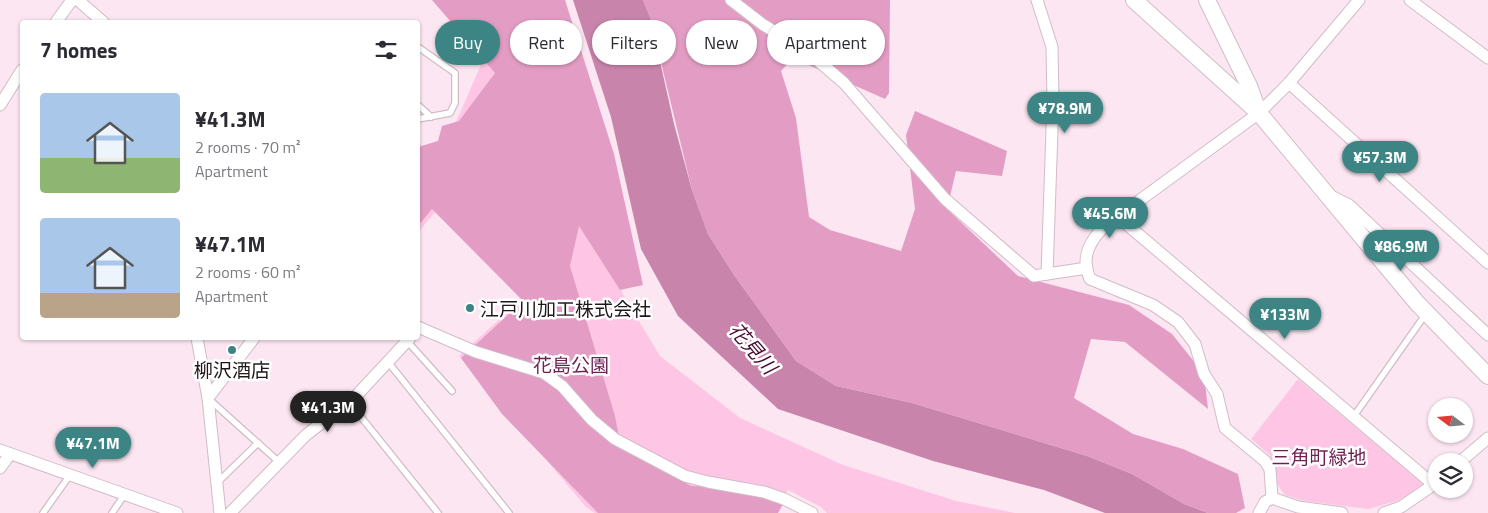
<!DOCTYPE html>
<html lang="en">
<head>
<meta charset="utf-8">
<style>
  :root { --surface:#fff; --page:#f7f7f7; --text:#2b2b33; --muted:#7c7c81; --accent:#3d8585 }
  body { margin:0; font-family:"Titillium Web","Noto Sans JP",sans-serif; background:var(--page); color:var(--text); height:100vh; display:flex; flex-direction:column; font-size:19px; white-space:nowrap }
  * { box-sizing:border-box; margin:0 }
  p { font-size:16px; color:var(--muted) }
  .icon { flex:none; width:28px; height:28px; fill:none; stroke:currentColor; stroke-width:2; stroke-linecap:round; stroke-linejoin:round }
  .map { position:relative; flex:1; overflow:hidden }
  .drawer { position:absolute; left:20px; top:20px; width:400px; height:320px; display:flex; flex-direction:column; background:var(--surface); border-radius:5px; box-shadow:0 1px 4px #0004 }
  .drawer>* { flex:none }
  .guide { position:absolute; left:435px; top:20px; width:475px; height:45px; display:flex; gap:10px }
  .needle { width:32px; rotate:286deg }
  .buttons { position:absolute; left:1428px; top:398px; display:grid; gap:10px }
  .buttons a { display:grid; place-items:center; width:45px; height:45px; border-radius:50%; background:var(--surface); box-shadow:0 1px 4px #0004; font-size:25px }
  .price { position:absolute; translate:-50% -42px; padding:0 11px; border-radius:18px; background:var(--accent); color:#fff; font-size:16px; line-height:32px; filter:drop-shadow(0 1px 2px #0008) }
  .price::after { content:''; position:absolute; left:50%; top:30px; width:15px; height:11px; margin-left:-8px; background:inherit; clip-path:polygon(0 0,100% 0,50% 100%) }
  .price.current { background:#222; color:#fff }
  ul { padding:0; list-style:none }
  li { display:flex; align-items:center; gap:15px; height:125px; padding:0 20px }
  li span { display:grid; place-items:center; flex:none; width:140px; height:100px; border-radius:5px; color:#555 }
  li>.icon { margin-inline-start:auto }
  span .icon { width:60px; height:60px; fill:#fffc; stroke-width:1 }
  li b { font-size:21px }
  h2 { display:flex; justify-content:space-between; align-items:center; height:60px; padding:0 20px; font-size:21px }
  .chip { padding:0 18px; border-radius:22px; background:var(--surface); box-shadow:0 1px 4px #0004; font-size:18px; line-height:45px }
  .chip.current { background:var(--accent); color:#fff }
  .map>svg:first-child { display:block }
  .green { fill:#fec6e4 }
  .forest { fill:#e39dc4 }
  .water { fill:#c984ab }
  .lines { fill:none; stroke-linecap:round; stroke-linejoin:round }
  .lane-casing { stroke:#d1bcc7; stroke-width:8 }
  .street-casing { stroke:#d1bcc7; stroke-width:13 }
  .secondary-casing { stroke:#d1bcc7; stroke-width:18 }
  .lane { stroke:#fff; stroke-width:5.5 }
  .street { stroke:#fff; stroke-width:11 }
  .secondary { stroke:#fff; stroke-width:16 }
  .poi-dot { fill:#3d8585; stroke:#fff; stroke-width:2 }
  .labels { text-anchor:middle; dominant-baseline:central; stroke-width:5; stroke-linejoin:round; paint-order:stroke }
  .poi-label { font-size:19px; fill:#1f171b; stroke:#fff; text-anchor:start }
  .park-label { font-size:19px; fill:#6f1f53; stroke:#fff }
  .water-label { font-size:20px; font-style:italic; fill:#490c34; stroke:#fff }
</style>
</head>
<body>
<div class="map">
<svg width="1488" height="513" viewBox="0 0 1488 513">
  <rect width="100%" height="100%" fill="#fbe6f1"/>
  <!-- green -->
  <g class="green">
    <polygon points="490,44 588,223 624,296 660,356 740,418 843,465 956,501 1015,513 827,513 821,507 788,490 774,513 595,513 586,507 459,356 523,298 439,208 418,232 418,155 446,145"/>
    <polygon points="1298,379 1423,484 1400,500 1368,509 1304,501 1285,495 1277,484 1270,455 1251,439"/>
  </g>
  <!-- forest -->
  <g class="forest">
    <polygon points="432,0 565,0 614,154 643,285 620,290 579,226 570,266 615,416 621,448 691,486 745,488 783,504 778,513 598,513 502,414 461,358 523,301 432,209 418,226 418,147 438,141 442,126 459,121 495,73"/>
    <polygon points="643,0 890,0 889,93 885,99 793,58 781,71 796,118 809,217 830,230 901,251 915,209 906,135 915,111 1007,151 1002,176 956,171 947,209 1018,276 1129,305 1172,334 1204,374 1208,409 1125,342 1091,339 1074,398 1133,434 1183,449 1238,474 1245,508 1236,513 1208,513 1184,504 1132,474 1087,456 912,403 836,386 796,361 734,275 708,234 692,190 650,17"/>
  </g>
  <!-- water -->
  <polygon class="water" points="573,0 643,0 650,17 674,124 692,190 708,234 734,275 796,361 836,386 912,403 1087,456 1132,474 1184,504 1208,513 1105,513 1044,490 933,461 778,409 678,316 641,249 611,117"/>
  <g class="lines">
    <!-- lane casing -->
    <g class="lane-casing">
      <g id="lane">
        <polyline points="418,47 455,73 455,103 450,113 418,119"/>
        <polyline points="418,105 431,117"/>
        <polyline points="407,341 452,391"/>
        <polyline points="388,362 509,513"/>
        <polyline points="210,400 279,462"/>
        <polyline points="349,402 438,513"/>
        <polyline points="1354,416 1425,315"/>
        <polyline points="218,482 258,443"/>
        <polyline points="43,513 70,475"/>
        <polyline points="112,513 125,494"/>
      </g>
    </g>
    <!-- street casing -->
    <g class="street-casing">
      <g id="street">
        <polyline points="78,0 103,22"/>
        <polyline points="731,0 762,24 808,52 844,83 945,199 1034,276 1087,268"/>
        <polyline points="1037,0 1052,47 1053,101 1047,274"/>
        <polyline points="1410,0 1488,58"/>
        <polyline points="56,22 72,0"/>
        <polyline points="1289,83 1488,263"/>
        <polyline points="0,105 22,70"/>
        <polyline points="1331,196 1349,205 1488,335"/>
        <polyline points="1118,217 1434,485"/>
        <polyline points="418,327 476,352 544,373 562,386 592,420 615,439 685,476 708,482 764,492 784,499 812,513"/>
        <polyline points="197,338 208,398 220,513"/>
        <polyline points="208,398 254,338"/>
        <polyline points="0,450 177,513"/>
        <polyline points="1461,461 1488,438"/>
        <polyline points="0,468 10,454"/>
        <path d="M 1272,498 L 1270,469 L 1265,461 L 1225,428 L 1217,394 L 1204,374 L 1195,344 L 1178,322 L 1153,305 L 1090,279 C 1080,257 1090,240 1106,225 L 1259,113 L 1289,83 L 1359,0"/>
        <polyline points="230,513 306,435 355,397 410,338"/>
        <polyline points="1259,513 1265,502 1272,498 1298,507 1342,513"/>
        <polyline points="1384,513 1401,507 1436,483"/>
      </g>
    </g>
    <!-- secondary casing -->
    <g class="secondary-casing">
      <g id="secondary">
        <polyline points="1134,0 1259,113 1417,303 1488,376"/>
        <polyline points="1207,0 1249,86 1258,111"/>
      </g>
    </g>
    <!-- lane -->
    <use href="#lane" class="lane"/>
    <!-- street -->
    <use href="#street" class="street"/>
    <!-- secondary -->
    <use href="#secondary" class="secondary"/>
  </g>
  <!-- markers -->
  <g class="poi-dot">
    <circle cx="470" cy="308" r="5"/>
    <circle cx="232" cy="350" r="5"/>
  </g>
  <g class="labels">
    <!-- poi labels -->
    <g class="poi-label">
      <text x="480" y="308">江戸川加工株式会社</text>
      <text x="232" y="369" text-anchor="middle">柳沢酒店</text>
    </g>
    <!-- park labels -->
    <g class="park-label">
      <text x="571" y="364">花島公園</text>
      <text x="1319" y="456">三角町緑地</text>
    </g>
    <!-- water labels -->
    <g class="water-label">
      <text transform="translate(753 348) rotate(49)">花見川</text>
    </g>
  </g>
</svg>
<div class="buttons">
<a><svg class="needle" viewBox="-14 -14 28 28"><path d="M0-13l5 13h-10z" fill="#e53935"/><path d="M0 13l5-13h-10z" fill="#7c7c81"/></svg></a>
<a><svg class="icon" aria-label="layers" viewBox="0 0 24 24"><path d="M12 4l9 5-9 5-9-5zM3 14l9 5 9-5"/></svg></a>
</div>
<b class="price" style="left:1065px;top:134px">¥78.9M</b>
<b class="price" style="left:1380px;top:183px">¥57.3M</b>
<b class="price" style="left:1110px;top:239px">¥45.6M</b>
<b class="price" style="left:1401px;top:272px">¥86.9M</b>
<b class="price" style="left:1285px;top:340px">¥133M</b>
<b class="price current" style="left:328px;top:433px">¥41.3M</b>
<b class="price" style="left:93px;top:469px">¥47.1M</b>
<div class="guide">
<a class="chip current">Buy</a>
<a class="chip">Rent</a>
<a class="chip">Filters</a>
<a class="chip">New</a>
<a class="chip">Apartment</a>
</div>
<section class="drawer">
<h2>7 homes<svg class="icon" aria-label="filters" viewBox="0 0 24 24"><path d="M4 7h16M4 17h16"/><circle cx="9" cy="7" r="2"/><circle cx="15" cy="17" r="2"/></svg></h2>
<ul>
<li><span style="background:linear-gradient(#a9c7e8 65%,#8fb573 0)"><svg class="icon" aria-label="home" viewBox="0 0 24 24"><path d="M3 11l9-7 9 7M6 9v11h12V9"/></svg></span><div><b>¥41.3M</b><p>2 rooms · 70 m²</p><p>Apartment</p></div></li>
<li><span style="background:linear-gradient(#a9c7e8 75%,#b9a48a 0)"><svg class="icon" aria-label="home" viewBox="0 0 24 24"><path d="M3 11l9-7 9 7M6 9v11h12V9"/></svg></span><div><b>¥47.1M</b><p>2 rooms · 60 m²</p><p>Apartment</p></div></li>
</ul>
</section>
</div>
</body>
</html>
